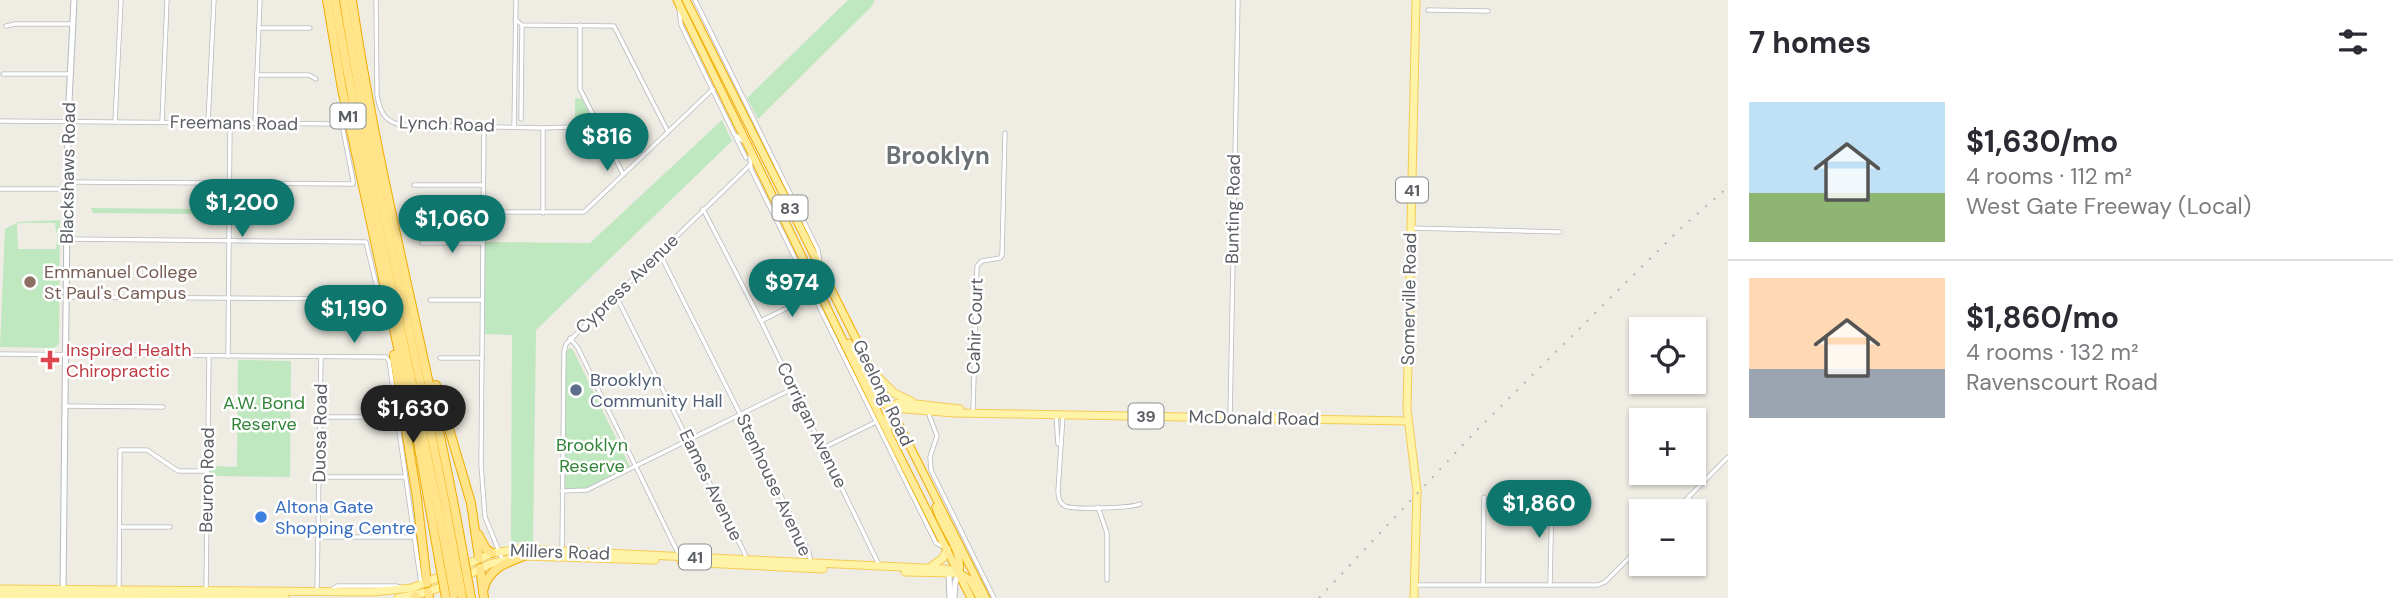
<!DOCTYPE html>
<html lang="en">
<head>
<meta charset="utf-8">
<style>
  :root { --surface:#fff; --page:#f2f2f3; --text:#2b2b33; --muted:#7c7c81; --line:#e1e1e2; --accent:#0f766e }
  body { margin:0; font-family:"DM Sans",sans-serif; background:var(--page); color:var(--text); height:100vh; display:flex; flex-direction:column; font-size:26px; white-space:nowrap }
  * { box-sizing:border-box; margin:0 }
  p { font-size:23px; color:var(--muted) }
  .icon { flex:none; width:38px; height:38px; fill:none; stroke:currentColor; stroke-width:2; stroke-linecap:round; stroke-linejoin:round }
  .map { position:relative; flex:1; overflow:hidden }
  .side { display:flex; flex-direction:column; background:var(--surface); width:665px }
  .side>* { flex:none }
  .buttons { position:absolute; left:1629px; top:317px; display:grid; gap:14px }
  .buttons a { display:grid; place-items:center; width:77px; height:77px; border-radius:0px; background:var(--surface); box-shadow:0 2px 5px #0004; font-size:35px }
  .price { position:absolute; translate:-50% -60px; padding:0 16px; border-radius:24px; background:var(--accent); color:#fff; font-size:23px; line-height:46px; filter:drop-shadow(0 2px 4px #0008) }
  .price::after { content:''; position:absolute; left:50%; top:42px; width:21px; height:16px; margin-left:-10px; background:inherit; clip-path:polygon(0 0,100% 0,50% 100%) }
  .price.on { background:#222; color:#fff }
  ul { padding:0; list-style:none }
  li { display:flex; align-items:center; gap:21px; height:175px; padding:0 21px }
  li+li { border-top:2px solid var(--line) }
  li span { display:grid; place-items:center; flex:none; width:196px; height:140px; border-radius:0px; color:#555 }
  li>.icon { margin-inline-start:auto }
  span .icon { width:84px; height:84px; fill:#fffc; stroke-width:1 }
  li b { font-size:30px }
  h2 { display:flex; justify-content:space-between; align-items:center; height:84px; padding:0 21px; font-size:30px }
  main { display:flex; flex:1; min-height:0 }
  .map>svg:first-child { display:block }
  .green { fill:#bfe7c0; fill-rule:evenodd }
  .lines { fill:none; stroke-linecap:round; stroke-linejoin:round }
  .minor-casing { stroke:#b6b9be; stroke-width:5 }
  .secondary-casing { stroke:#b7bac0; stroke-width:7 }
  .primary-casing { stroke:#f4cc56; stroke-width:9 }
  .trunk-casing { stroke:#f2ac00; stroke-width:9 }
  .motorway-casing { stroke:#f2ac00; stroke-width:10 }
  .minor { stroke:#fff; stroke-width:3.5 }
  .secondary { stroke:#fff; stroke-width:5 }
  .primary { stroke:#fff3a8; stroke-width:7 }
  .trunk { stroke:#ffec99; stroke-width:7 }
  .motorway { stroke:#ffe48a; stroke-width:8 }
  .rail { stroke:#b4b5b5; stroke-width:2; stroke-dasharray:2 9; stroke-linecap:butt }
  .motorway-bridge-casing { stroke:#f2ac00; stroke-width:10; stroke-linecap:butt }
  .motorway-bridge { stroke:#ffe48a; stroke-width:8 }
  .education-dot { fill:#8d6e63; stroke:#fff; stroke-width:2.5 }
  .health-dot { fill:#e0444e; stroke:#fff; stroke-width:2.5 }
  .service-dot { fill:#5c6f8a; stroke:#fff; stroke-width:2.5 }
  .shop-dot { fill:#3f7fe0; stroke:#fff; stroke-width:2.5 }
  .labels { text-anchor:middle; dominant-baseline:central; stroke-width:5; stroke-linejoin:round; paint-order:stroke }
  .shield { fill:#fff; stroke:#8c8f92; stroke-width:2 }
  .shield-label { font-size:16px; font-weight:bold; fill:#5b5f64 }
  .street-label { font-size:18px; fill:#5b5f64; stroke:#fff }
  .education-label { font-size:18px; fill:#785e54; stroke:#fff; text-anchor:start }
  .health-label { font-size:18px; fill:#be3a42; stroke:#fff; text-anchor:start }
  .service-label { font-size:18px; fill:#4e5e75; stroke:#fff; text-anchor:start }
  .park-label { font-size:18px; fill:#328438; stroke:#fff }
  .shop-label { font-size:18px; fill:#366cbe; stroke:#fff; text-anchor:start }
  .district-label { font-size:24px; font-weight:bold; fill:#6c7176; stroke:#fff }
</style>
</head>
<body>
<main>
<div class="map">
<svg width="1728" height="598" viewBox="0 0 1728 598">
  <rect width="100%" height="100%" fill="#eeece3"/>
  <!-- green -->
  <g class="green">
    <polygon points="848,0 875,0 871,7 758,119 747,98"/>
    <polygon points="575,98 582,99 594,123 575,123"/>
    <polygon points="722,120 732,141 536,330 533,543 511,542 512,335 485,334 485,242 590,243"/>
    <polygon points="91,208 206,209 205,214 93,213"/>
    <path d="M 60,220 L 59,344 L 54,348 L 0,347 L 5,229 L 18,222 ZM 17,223 L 55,223 L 56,232 L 58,232 L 56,249 L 18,249 Z"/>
    <polygon points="570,348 573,350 630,467 586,489 565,490 566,356 567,350"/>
    <polygon points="238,360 291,361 290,477 209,476 209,466 237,467"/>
  </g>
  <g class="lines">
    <!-- minor casing -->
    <g class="minor-casing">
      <g id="minor">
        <path d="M 376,0 L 377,95 C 380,113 386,124 405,125 L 543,128 L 599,126"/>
        <polyline points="695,0 818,250 820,263"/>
        <polyline points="679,8 681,25 734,134 743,141"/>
        <polyline points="1428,10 1488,11"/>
        <polyline points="515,19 522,25 614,26 668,132"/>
        <polyline points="580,25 580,89 623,174"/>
        <polyline points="6,26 15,24 72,24"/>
        <polyline points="259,28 310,28"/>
        <polyline points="3,74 70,74"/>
        <polyline points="257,75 309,75 316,79"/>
        <polyline points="521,119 522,25"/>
        <polyline points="0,121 338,124 343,130 353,180 353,184 349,184 67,182"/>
        <polyline points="115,122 121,0"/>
        <polyline points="162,122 167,0"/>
        <polyline points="208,123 214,0"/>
        <polyline points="255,123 260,0"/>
        <polyline points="484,126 481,464 485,517 503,561"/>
        <polyline points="514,127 516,0"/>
        <polyline points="736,138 746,158"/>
        <polyline points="750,156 751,169 936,543 945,548"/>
        <polyline points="414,185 483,185"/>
        <polyline points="0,189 67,189"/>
        <polyline points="703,209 761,321 879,565"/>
        <polyline points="484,212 584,212 713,89"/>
        <polyline points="543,213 543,128"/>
        <polyline points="1411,228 1560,232"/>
        <polyline points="422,243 483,243"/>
        <polyline points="659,252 809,552 811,564"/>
        <polyline points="615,294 745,554 745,559"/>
        <polyline points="66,297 375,299 379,296 366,242 66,239"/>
        <polyline points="430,300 482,300"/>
        <polyline points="761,321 813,295"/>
        <polyline points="570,338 578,348 679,555"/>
        <polyline points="0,354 386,357 389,361 421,584"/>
        <polyline points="228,356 230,124"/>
        <polyline points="440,358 482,358"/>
        <polyline points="64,406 163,407"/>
        <polyline points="973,411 977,266 982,261 1000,258 1002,255 1005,133"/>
        <polyline points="928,412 937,436 930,457 931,470 994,598"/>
        <polyline points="1056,414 1058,444"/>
        <path d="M 1063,415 L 1058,491 C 1058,497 1059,503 1065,506 C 1073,510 1132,508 1140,504"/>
        <polyline points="321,417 397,417"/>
        <polyline points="1230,418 1238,0"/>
        <polyline points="823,448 876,422"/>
        <polyline points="320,477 405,477"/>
        <polyline points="562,491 587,490 794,388"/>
        <polyline points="1689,496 1693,511"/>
        <polyline points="1098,507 1107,533 1107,580"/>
        <polyline points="1675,511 1728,457"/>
        <polyline points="120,527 170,527"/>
        <polyline points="319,537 414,537"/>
        <polyline points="562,550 564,352 566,344 750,165"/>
        <polyline points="1415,585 1598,585 1605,582 1642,545"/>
        <polyline points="1483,585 1484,497"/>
        <polyline points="1550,585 1552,495"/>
        <polyline points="119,588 120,450 147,450 178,471 206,471"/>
        <polyline points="317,590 321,357"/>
        <polyline points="206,591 209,356"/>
        <polyline points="330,591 337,586 396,586 400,587"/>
      </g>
    </g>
    <!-- secondary casing -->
    <g class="secondary-casing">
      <g id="secondary">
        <polyline points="949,575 950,598"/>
        <polyline points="63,592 68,122 74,0"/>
        <polyline points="954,598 955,583 959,573"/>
      </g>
    </g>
    <!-- primary casing -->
    <g class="primary-casing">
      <g id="primary">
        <polyline points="876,375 894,393 911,401"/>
        <polyline points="891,407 898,403 907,403 960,409"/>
        <polyline points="892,408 955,413 1407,421"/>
        <polyline points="681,562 823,569"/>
        <polyline points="461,567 492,553 520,549 945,569 959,572"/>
        <polyline points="929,568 943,558 947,549"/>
        <polyline points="905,572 956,573"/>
        <polyline points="462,578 490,564 524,556 655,560"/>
        <polyline points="0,589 373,592 412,588 444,575"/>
        <polyline points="0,595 285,598"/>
        <polyline points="398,598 428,592 448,584"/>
        <polyline points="1414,598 1417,491 1407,409 1416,0"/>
      </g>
    </g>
    <!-- trunk casing -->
    <g class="trunk-casing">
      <g id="trunk">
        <polyline points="677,0 888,433 971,598"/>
        <polyline points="686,0 986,598"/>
        <polyline points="849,343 880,401 891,408"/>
        <polyline points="888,430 887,414 891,407"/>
        <path d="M 936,507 C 941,529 964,550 959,573"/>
        <polyline points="959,573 970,580 980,598"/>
      </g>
    </g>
    <!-- motorway casing -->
    <g class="motorway-casing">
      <g id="motorway">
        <polyline points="327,0 342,89 416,431 440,565"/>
        <path d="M 335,0 C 366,188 413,373 448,561"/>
        <path d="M 344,0 C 372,188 423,371 455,558"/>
        <path d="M 352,0 C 379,187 431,369 463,554"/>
        <polyline points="394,355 417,498 427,583"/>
        <polyline points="436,385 471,503 479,558"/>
        <polyline points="478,534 486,549 492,553"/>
        <polyline points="480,568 484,598"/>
        <polyline points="469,587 471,598"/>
        <polyline points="461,590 462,598"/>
        <path d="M 483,591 C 488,569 505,563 524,556"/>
        <polyline points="428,592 429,598"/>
        <polyline points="415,596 417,598"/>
      </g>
    </g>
    <!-- minor -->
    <use href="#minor" class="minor"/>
    <!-- secondary -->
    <use href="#secondary" class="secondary"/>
    <!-- primary -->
    <use href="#primary" class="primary"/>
    <!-- trunk -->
    <use href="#trunk" class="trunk"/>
    <!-- motorway -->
    <use href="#motorway" class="motorway"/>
    <!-- rail -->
    <polyline class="rail" points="1319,598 1477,430 1681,228 1728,187"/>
    <!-- motorway-bridge casing -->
    <g class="motorway-bridge-casing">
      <g id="motorway-bridge">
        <polyline points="463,554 469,587"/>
        <polyline points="455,558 461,590"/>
        <polyline points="448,561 454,594"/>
        <polyline points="440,565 446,598"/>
      </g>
    </g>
    <!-- motorway-bridge -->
    <use href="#motorway-bridge" class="motorway-bridge"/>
  </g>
  <!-- markers -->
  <circle class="education-dot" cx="30" cy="282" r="7"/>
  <path class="health-dot" d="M46.5 349.5h7v7h7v7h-7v7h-7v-7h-7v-7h7z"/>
  <circle class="service-dot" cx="576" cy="390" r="7"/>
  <circle class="shop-dot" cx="261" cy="517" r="7"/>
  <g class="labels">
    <!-- shield labels -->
    <g class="shield">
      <rect x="330.5" y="103.5" width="35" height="25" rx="5"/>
      <rect x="1396" y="177.5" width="32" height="25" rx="5"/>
      <rect x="772.5" y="195.5" width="35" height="25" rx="5"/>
      <rect x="1128.5" y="403.5" width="35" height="25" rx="5"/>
      <rect x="679" y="544.5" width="32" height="25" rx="5"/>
    </g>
    <g class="shield-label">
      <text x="348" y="116">M1</text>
      <text x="1412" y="190">41</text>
      <text x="790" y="208">83</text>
      <text x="1146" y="416">39</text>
      <text x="695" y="557">41</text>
    </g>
    <!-- street labels -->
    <g class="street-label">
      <text transform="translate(234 123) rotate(1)">Freemans Road</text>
      <text transform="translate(447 124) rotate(2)">Lynch Road</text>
      <text transform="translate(68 173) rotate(-89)">Blackshaws Road</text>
      <text transform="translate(1233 209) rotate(-89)">Bunting Road</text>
      <text transform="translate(627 284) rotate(-44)">Cypress Avenue</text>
      <text transform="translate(1409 299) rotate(-89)">Somerville Road</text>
      <text transform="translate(975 326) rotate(-88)">Cahir Court</text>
      <text transform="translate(883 393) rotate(64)">Geelong Road</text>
      <text transform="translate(1254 418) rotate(1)">McDonald Road</text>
      <text transform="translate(812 425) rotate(64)">Corrigan Avenue</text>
      <text transform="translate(320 433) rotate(-89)">Duosa Road</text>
      <text transform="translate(207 480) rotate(-89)">Beuron Road</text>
      <text transform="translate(711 485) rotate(64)">Eames Avenue</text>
      <text transform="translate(774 485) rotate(65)">Stenhouse Avenue</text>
      <text transform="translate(560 552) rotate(2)">Millers Road</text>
    </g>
    <!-- education labels -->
    <g class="education-label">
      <text x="44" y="272">Emmanuel College<tspan x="44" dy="21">St Paul's Campus</tspan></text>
    </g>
    <!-- health labels -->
    <g class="health-label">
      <text x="66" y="350">Inspired Health<tspan x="66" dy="21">Chiropractic</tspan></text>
    </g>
    <!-- service labels -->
    <g class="service-label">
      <text x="590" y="380">Brooklyn<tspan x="590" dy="21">Community Hall</tspan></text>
    </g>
    <!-- park labels -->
    <g class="park-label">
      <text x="264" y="403">A.W. Bond<tspan x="264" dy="21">Reserve</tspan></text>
      <text x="592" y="445">Brooklyn<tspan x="592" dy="21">Reserve</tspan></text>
    </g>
    <!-- shop labels -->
    <g class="shop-label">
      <text x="275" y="507">Altona Gate<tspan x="275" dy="21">Shopping Centre</tspan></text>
    </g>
    <!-- district labels -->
    <g class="district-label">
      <text x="938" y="155">Brooklyn</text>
    </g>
  </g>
</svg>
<div class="buttons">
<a><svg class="icon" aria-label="locate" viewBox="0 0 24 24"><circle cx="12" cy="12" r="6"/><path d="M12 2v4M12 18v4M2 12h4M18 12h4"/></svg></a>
<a>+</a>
<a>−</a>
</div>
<b class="price" style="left:607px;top:173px">$816</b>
<b class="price" style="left:242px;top:239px">$1,200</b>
<b class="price" style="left:452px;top:255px">$1,060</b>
<b class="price" style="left:792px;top:319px">$974</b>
<b class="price" style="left:354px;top:345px">$1,190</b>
<b class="price on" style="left:413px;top:445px">$1,630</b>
<b class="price" style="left:1539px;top:540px">$1,860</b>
</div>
<section class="side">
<h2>7 homes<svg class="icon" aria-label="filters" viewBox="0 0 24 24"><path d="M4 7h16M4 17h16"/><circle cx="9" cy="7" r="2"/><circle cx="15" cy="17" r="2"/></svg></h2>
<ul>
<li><span style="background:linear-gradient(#bfe0f5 65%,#8fb573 0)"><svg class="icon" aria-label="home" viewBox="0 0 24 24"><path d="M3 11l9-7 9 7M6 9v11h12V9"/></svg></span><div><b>$1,630/mo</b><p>4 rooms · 112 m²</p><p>West Gate Freeway (Local)</p></div></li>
<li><span style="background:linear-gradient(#ffd9b3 65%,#9aa5b1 0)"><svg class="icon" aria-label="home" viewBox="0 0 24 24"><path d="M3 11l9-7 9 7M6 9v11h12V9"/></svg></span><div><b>$1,860/mo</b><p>4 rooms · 132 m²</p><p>Ravenscourt Road</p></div></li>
</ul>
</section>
</main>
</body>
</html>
